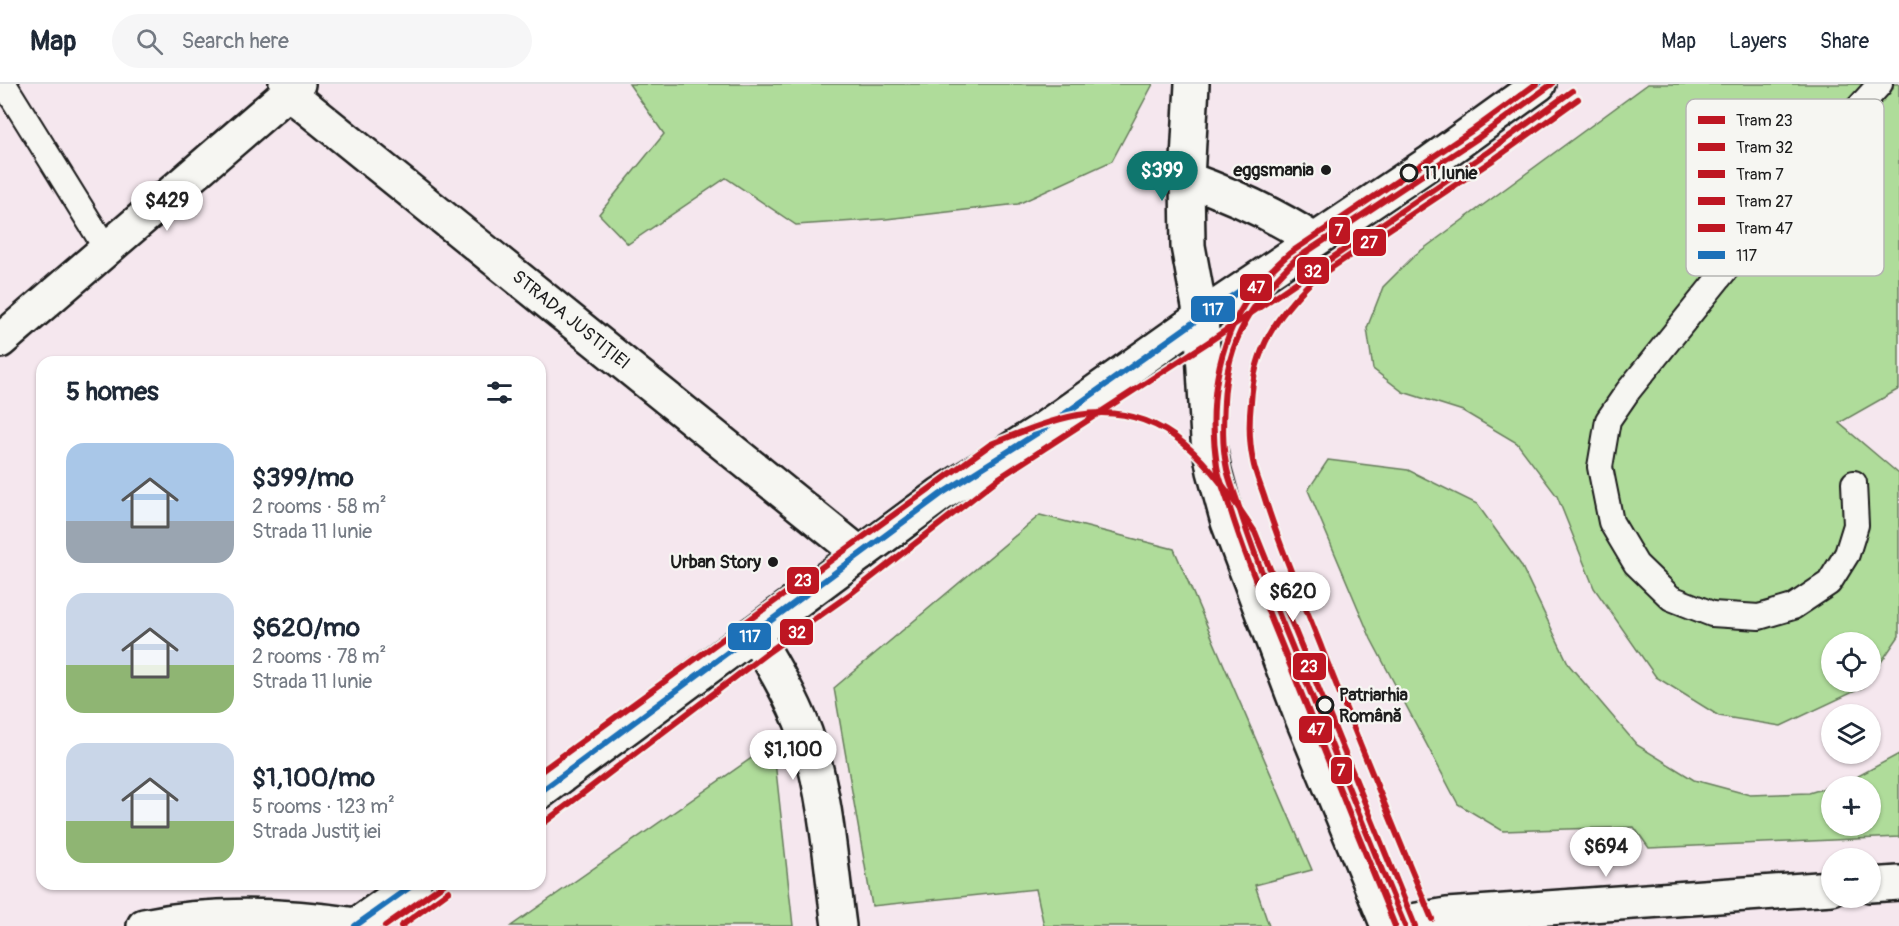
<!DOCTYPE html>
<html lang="en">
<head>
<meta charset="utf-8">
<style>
  :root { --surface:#fff; --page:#f6f6f7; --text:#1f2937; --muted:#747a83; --line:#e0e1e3; --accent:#0f766e }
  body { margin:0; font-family:Pangolin,sans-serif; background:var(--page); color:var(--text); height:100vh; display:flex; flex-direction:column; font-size:22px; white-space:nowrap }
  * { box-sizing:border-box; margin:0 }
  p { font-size:20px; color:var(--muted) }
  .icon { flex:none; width:33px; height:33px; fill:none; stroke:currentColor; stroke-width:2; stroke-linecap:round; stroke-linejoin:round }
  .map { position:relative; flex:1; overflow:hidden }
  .details { position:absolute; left:36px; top:272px; width:510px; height:534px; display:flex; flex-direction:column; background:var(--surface); border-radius:18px; box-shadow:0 2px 4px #0004 }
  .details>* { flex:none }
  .controls { position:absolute; left:1821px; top:548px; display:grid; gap:12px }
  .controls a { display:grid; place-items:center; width:60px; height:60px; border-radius:50%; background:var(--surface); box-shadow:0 2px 4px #0004; font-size:30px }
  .price { position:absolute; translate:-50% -51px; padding:0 14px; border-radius:21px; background:#fff; color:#222; font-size:20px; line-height:39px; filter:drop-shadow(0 2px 3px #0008) }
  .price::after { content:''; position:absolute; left:50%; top:36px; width:18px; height:14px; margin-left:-9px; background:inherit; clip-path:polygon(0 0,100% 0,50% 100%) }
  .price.current { background:var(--accent); color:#fff }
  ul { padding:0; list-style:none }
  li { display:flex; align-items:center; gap:18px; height:150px; padding:0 30px }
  li span { display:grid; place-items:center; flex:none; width:168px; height:120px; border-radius:18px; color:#555 }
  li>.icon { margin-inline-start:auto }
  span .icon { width:72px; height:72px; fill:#fffc; stroke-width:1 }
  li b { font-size:26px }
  h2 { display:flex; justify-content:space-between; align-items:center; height:72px; padding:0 30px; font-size:26px }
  header { display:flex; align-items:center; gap:36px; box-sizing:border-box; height:84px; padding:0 30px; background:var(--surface); border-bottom:2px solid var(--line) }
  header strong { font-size:28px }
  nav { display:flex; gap:33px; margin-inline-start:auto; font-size:21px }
  .search { width:420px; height:54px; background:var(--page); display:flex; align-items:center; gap:15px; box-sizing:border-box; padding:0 21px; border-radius:33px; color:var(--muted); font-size:22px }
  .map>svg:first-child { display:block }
  .green { fill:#afdc9a; stroke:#667c5b; stroke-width:1.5; fill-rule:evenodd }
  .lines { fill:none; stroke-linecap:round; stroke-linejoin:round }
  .lane-casing { stroke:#1c1c1c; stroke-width:28 }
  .street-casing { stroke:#1c1c1c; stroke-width:38 }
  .secondary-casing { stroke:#1c1c1c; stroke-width:38 }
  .primary-casing { stroke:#1c1c1c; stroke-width:38 }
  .lane { stroke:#f6f6f2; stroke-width:24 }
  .street { stroke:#f6f6f2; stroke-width:33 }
  .secondary { stroke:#f6f6f2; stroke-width:33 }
  .primary { stroke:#f6f6f2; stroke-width:33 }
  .bus-1-casing { stroke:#f6f6f2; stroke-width:10 }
  .bus-1 { stroke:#1d71b8; stroke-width:6 }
  .tram-1-casing { stroke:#f6f6f2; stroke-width:10 }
  .tram-2-casing { stroke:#f6f6f2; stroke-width:10 }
  .tram-3-casing { stroke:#f6f6f2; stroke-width:10 }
  .tram-4-casing { stroke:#f6f6f2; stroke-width:10 }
  .tram-5-casing { stroke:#f6f6f2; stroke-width:10 }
  .tram-1 { stroke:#be1622; stroke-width:6 }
  .tram-2 { stroke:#be1622; stroke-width:6 }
  .tram-3 { stroke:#be1622; stroke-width:6 }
  .tram-4 { stroke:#be1622; stroke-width:6 }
  .tram-5 { stroke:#be1622; stroke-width:6 }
  .poi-dot { fill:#1c1c1c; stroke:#f6f6f2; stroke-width:2 }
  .stop-dot { fill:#f6f6f2; stroke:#1c1c1c; stroke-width:3 }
  .labels { text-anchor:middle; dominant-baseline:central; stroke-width:4.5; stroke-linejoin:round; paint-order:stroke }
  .poi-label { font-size:18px; font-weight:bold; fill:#1c1c1c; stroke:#f6f6f2; text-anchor:end }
  .stop-label { font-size:18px; font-weight:bold; fill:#1c1c1c; stroke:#f6f6f2; text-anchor:start }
  .street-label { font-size:18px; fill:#1c1c1c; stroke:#f6f6f2 }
  .key { fill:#f6f6f2; stroke:#b5b5b2; stroke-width:1.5 }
  .key-label { font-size:16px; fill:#1c1c1c }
  .line-badge { stroke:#f6f6f2; stroke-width:2 }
  .badge-label { font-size:16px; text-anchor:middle; font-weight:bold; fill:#fff }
</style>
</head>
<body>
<header>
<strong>Map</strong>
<div class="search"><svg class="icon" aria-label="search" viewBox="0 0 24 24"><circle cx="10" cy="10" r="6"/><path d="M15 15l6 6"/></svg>Search here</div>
<nav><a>Map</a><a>Layers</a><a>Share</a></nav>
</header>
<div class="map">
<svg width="1899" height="842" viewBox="0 0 1899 842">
  <rect width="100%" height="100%" fill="#f5e7ee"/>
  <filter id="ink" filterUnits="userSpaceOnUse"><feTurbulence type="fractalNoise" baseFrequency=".0167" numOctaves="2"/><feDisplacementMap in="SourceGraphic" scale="12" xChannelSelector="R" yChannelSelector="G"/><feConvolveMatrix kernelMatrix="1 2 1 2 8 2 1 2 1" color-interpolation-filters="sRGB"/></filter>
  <g filter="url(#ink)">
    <!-- green -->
    <g class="green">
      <polygon points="629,0 1153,0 1112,77 1018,120 886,135 796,141 726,94 628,160 599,130 664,50"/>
      <polygon points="1648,0 1899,0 1899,305 1839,339 1899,390 1899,552 1871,593 1870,558 1832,558 1832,597 1868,597 1864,603 1781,642 1719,632 1656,593 1594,504 1557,412 1517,359 1463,327 1403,308 1373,285 1367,244 1383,203 1415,171"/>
      <path d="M 1328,376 L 1408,386 L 1477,420 L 1521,481 L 1569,581 L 1637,661 L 1694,696 L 1750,711 L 1809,709 L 1851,696 L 1899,670 L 1899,753 L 1649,764 L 1634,743 L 1503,747 L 1458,720 L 1371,555 L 1308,406 ZM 1832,702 L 1870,702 L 1870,741 L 1832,741 Z"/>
      <polygon points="1040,431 1174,465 1312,786 1255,801 1269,842 1044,842 1036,805 872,822 834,604"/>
      <polygon points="773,659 793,842 511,842"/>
    </g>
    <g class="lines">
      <!-- lane casing -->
      <g class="lane-casing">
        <g id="lane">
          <polyline points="4,0 107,166"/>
          <polyline points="1854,399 1856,441 1847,470 1829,499 1793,523 1759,533 1712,530 1671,514 1636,480 1611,438 1600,383 1608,336 1628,307 1833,52 1880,0"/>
        </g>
      </g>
      <!-- street casing -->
      <g class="street-casing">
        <g id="street">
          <polyline points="286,0 289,9 860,470"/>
          <polyline points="1192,0 1187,95 1188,162 1201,233"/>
          <polyline points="0,257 298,0"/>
          <path d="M 754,549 C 774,584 797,621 809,660 C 827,716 831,784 839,842"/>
          <polyline points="1870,801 1899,799"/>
          <polyline points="1388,841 1447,831 1832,804"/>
          <path d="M 144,842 C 211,828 288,831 356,841"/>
        </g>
      </g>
      <!-- secondary casing -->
      <g class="secondary-casing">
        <polyline id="secondary" points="1201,233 1208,355 1214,387 1228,438 1300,629 1388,842"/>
      </g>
      <!-- primary casing -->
      <g class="primary-casing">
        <g id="primary">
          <path d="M 1187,95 C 1232,111 1274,130 1314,156"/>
          <polyline points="540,708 941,410 1042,346 1201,233 1431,78 1539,0"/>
          <polyline points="355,842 414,800"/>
        </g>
      </g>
      <!-- lane -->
      <use href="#lane" class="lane"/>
      <!-- street -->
      <use href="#street" class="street"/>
      <!-- secondary -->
      <use href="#secondary" class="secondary"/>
      <!-- primary -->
      <use href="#primary" class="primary"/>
      <!-- bus-1 casing -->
      <g class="bus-1-casing">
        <g id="bus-1">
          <polyline points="540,708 941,410 1042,346 1201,233 1431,78 1539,0"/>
          <polyline points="355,842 414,800"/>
        </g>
      </g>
      <!-- bus-1 -->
      <use href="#bus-1" class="bus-1"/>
      <!-- tram-1 casing -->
      <g class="tram-1-casing">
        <g id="tram-1">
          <path d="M 540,688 L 991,360 C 1019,349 1047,337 1078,331 C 1167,316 1212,383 1255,448 L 1415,842"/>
          <polyline points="385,842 444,800"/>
        </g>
      </g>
      <!-- tram-2 casing -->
      <g class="tram-2-casing">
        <g id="tram-2">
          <polyline points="545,738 767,569 849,511 999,394 1207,259 1488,68 1572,7"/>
          <polyline points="401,842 449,807"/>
        </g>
      </g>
      <!-- tram-3 casing -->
      <g class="tram-3-casing">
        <path id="tram-3" d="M 1405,842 C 1368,754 1333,665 1298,577 C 1277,525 1254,473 1238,420 C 1234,407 1228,394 1226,380 C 1222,360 1223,338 1224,317 C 1227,256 1253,216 1296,175 L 1478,54 L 1552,0"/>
      </g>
      <!-- tram-4 casing -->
      <g class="tram-4-casing">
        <path id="tram-4" d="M 1432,835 C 1394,745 1358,655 1322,565 C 1302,514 1280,464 1264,412 C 1260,400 1255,389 1253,377 C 1249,358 1249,337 1251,318 C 1254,265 1276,232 1313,196 L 1493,76 L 1578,15"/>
      </g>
      <!-- tram-5 casing -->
      <g class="tram-5-casing">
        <path id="tram-5" d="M 1395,842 C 1360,757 1326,671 1292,586 C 1270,531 1246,477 1229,421 C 1225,408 1219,395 1217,382 C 1208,325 1216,259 1250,212 C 1261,196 1275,182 1290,169 L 1473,46 L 1536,0"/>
      </g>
      <!-- tram-1 -->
      <use href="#tram-1" class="tram-1"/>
      <!-- tram-2 -->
      <use href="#tram-2" class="tram-2"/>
      <!-- tram-3 -->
      <use href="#tram-3" class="tram-3"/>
      <!-- tram-4 -->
      <use href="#tram-4" class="tram-4"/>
      <!-- tram-5 -->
      <use href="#tram-5" class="tram-5"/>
    </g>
  </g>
  <!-- markers -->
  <g class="poi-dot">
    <circle cx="1326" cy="86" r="6"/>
    <circle cx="773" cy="478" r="6"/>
  </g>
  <g class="stop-dot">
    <circle cx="1409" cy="89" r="8"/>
    <circle cx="1325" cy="621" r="8"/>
  </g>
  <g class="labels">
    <!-- poi labels -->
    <g class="poi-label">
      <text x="1314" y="86">eggsmania</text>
      <text x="761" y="478">Urban Story</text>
    </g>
    <!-- stop labels -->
    <g class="stop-label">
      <text x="1423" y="89">11 Iunie</text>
      <text x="1339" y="611">Patriarhia<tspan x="1339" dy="21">Română</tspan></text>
    </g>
    <!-- street labels -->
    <g class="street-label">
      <text transform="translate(571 236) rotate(39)">STRADA JUSTIȚIEI</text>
    </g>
  </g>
  <!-- legend -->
  <rect x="1686" y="15" width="198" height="177" rx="9" class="key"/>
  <rect x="1698" y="32" width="27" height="8" fill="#be1622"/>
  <rect x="1698" y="59" width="27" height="8" fill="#be1622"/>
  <rect x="1698" y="86" width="27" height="8" fill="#be1622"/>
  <rect x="1698" y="113" width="27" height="8" fill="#be1622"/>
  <rect x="1698" y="140" width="27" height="8" fill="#be1622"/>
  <rect x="1698" y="167" width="27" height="8" fill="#1d71b8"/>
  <g class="key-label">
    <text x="1736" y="42">Tram 23</text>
    <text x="1736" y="69">Tram 32</text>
    <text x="1736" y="96">Tram 7</text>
    <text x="1736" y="123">Tram 27</text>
    <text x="1736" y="150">Tram 47</text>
    <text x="1736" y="177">117</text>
  </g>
  <g class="line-badge">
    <rect x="1328" y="132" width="23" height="29" rx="6" fill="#be1622"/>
    <rect x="1352" y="144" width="35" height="29" rx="6" fill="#be1622"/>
    <rect x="1296" y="172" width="34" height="29" rx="6" fill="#be1622"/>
    <rect x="1239" y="189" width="34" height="29" rx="6" fill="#be1622"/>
    <rect x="1190" y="211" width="46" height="28" rx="6" fill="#1d71b8"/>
    <rect x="786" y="482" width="34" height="29" rx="6" fill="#be1622"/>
    <rect x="779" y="534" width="35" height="28" rx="6" fill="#be1622"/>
    <rect x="727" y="538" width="45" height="29" rx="6" fill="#1d71b8"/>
    <rect x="1292" y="568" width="35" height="29" rx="6" fill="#be1622"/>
    <rect x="1298" y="631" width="35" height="29" rx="6" fill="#be1622"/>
    <rect x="1330" y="672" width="23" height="29" rx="6" fill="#be1622"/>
  </g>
  <g class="badge-label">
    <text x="1339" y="152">7</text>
    <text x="1369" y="164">27</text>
    <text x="1313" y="193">32</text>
    <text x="1256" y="209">47</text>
    <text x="1213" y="231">117</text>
    <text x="803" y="502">23</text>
    <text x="797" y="554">32</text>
    <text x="750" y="558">117</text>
    <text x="1309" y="588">23</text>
    <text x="1316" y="651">47</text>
    <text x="1341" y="692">7</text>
  </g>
</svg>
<div class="controls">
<a><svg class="icon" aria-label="locate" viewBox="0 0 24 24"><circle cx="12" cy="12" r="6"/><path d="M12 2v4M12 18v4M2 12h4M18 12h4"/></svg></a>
<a><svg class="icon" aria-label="layers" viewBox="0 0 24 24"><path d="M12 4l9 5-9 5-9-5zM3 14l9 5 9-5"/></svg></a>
<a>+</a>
<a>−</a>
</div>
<b class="price current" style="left:1162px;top:118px">$399</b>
<b class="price" style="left:167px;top:148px">$429</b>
<b class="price" style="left:1293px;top:539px">$620</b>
<b class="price" style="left:793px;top:697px">$1,100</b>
<b class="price" style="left:1606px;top:794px">$694</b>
<section class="details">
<h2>5 homes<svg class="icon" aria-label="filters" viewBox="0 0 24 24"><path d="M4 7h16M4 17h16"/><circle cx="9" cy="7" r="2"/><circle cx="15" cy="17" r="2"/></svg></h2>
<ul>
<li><span style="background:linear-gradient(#a9c7e8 65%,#9aa5b1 0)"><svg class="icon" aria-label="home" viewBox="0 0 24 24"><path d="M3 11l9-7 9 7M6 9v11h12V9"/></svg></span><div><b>$399/mo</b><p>2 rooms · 58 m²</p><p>Strada 11 Iunie</p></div></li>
<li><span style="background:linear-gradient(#c9d6e8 60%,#8fb573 0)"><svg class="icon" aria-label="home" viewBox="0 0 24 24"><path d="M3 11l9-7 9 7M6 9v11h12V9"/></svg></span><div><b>$620/mo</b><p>2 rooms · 78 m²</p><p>Strada 11 Iunie</p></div></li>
<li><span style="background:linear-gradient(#c9d6e8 65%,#8fb573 0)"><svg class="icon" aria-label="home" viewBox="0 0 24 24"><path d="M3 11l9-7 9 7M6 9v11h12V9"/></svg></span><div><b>$1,100/mo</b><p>5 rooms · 123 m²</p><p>Strada Justiției</p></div></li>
</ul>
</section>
</div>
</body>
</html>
